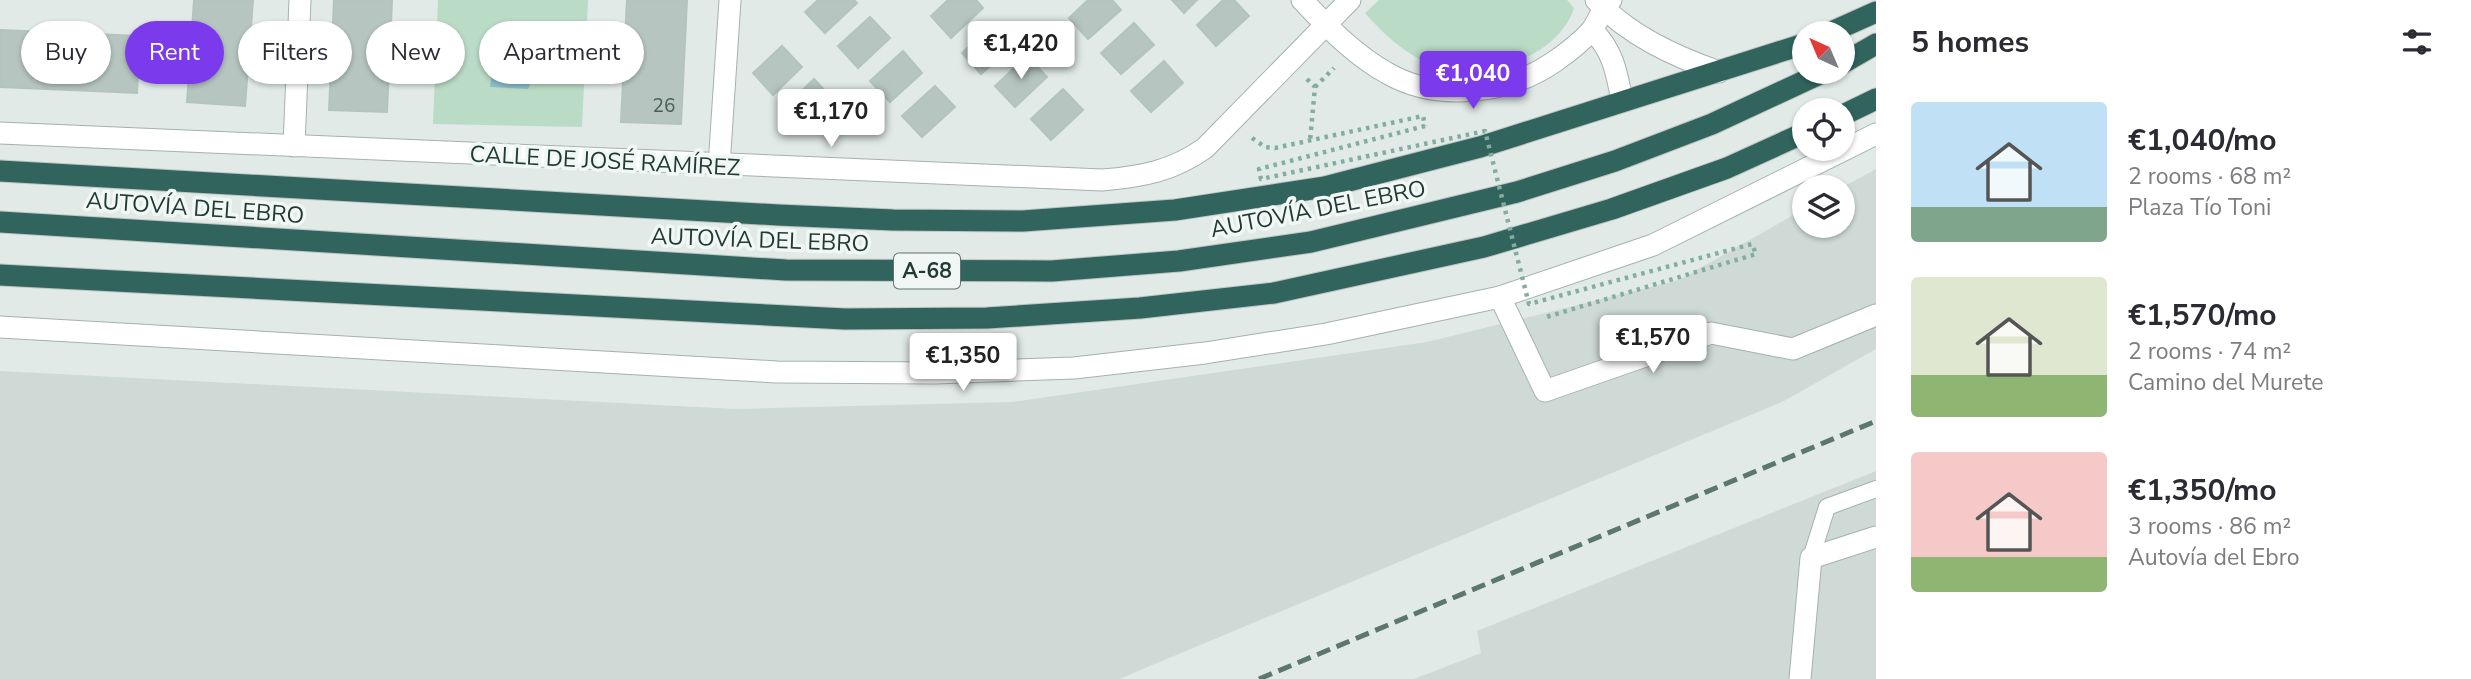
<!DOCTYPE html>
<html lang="en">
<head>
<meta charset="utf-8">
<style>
  :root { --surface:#fff; --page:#f7f7f7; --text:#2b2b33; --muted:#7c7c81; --accent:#7c3aed }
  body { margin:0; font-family:"Nunito Sans",sans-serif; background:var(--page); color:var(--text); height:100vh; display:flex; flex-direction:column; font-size:26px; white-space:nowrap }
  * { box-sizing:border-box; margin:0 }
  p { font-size:23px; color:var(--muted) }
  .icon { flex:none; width:38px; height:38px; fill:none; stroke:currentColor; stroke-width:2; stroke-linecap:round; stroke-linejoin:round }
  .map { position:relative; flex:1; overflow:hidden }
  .side { display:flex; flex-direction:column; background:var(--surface); width:595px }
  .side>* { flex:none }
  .guide { position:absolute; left:21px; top:21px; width:665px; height:63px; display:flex; gap:14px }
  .needle { width:46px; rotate:316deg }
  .controls { position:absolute; left:1792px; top:21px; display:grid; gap:14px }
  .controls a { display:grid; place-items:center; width:63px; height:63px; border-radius:50%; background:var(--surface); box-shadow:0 2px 5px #0004; font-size:35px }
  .price { position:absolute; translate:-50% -60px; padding:0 16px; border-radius:7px; background:#fff; color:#222; font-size:23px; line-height:46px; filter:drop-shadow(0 2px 4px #0008) }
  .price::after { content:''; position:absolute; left:50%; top:42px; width:21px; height:16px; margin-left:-10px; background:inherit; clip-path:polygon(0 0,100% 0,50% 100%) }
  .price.current { background:var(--accent); color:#fff }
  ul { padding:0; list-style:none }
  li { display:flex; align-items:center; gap:21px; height:175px; padding:0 35px }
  li span { display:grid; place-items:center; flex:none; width:196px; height:140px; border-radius:7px; color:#555 }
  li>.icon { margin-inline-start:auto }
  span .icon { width:84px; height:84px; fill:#fffc; stroke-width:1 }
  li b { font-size:30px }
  h2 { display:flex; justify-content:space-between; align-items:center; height:84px; padding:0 35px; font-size:30px }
  .tag { padding:0 24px; border-radius:32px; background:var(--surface); box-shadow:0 2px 5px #0004; font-size:24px; line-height:63px }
  .tag.current { background:var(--accent); color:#fff }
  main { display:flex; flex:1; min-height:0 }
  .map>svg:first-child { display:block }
  .built { fill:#cfdad6 }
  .green { fill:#badbc5 }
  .water { fill:#8bbfcd }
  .building { fill:#b6c5c0; stroke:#b3c4be; stroke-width:2 }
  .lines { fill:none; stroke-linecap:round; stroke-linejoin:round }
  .service-casing { stroke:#a4b2ae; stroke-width:18 }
  .minor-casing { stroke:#a4b2ae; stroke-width:23 }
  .tertiary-casing { stroke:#a4b2ae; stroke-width:23 }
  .motorway-casing { stroke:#bdc4c2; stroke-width:23 }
  .path { stroke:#83aca2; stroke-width:4.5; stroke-dasharray:3.5 5; stroke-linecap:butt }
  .service { stroke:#fff; stroke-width:16 }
  .minor { stroke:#fff; stroke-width:21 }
  .tertiary { stroke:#fff; stroke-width:21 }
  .motorway { stroke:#30645d; stroke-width:21 }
  .rail { stroke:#5c7670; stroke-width:5; stroke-dasharray:14 7; stroke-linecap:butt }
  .path-bridge { stroke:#83aca2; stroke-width:4.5; stroke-dasharray:3.5 5; stroke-linecap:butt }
  .labels { text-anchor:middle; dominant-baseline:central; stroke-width:7; stroke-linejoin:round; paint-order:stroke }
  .number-label { font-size:19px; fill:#475d58 }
  .shield { fill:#f1f7f4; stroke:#60736e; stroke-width:2 }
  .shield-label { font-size:21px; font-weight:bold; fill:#223a35 }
  .street-label { font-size:23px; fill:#223a35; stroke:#f1f7f4 }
</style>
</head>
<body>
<main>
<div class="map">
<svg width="1876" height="679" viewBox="0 0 1876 679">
  <rect width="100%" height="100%" fill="#e1eae7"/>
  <!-- built -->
  <g class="built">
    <polygon points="1876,169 1876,349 1784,401 1119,679 0,679 0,371 737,409 1012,402 1427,342 1679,280 1804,209 1804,226 1843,226 1843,187"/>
    <polygon points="1876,471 1876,679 1414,679 1481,653 1477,631"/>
  </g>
  <!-- green -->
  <g class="green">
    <polygon points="438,0 588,0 582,127 433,124"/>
    <path d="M 1379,0 L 1567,0 L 1574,8 C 1568,28 1550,45 1531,55 C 1519,61 1505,70 1492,72 C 1439,81 1397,50 1365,13 Z"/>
  </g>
  <!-- water -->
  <polygon class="water" points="492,71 523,71 532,81 528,89 490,87"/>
  <!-- building -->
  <g class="building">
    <polygon points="194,0 253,0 245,106 187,102"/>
    <polygon points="334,0 392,0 387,112 329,110"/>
    <polygon points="627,0 687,0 681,124 621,122"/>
    <polygon points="818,0 854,0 857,3 825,33 805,12"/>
    <polygon points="948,0 976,0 983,8 951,38 931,16"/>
    <polygon points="1088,0 1112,0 1121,10 1088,39 1069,18"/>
    <polygon points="1172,0 1197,0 1184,13"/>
    <polygon points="1223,0 1234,0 1249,16 1216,46 1197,25"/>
    <polygon points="870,17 890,38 858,68 838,46"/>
    <polygon points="994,23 1014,45 981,74 962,53"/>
    <polygon points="1134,23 1154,45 1121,74 1101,53"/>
    <polygon points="0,30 140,36 137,93 0,87"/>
    <polygon points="782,46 802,67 773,95 753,73"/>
    <polygon points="903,51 922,73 890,102 870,81"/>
    <polygon points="1027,56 1047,77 1015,107 995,86"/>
    <polygon points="1164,61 1183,83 1151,112 1131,91"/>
    <polygon points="814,79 841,108 817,131 790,102"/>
    <polygon points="935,86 955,107 922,137 902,116"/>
    <polygon points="1063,89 1083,110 1051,140 1031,119"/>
  </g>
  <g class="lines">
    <!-- service casing -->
    <g class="service-casing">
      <polyline id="service" points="1811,558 1827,507 1876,489"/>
    </g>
    <!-- minor casing -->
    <g class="minor-casing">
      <g id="minor">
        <path d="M 1302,0 C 1328,27 1354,55 1387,73 C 1437,102 1507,94 1554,62 C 1567,53 1581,42 1591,31 C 1599,21 1601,9 1611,0"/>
        <path d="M 1596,0 C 1628,35 1674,56 1719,72"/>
        <path d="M 1592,30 C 1613,50 1617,73 1622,101"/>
        <path d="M 0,133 L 1102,180 C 1141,177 1173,171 1205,148 L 1350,0"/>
        <polyline points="294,146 300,0"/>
        <polyline points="719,166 730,0"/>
        <polyline points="1500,297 1545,391 1711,333 1793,349 1876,315"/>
        <polyline points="1800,679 1811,558 1876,537"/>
      </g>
    </g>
    <!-- tertiary casing -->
    <g class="tertiary-casing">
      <polyline id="tertiary" points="0,327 777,372 935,373 1074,368 1205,353 1326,334 1500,297 1653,245 1876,134"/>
    </g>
    <!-- motorway casing -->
    <g class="motorway-casing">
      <g id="motorway">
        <polyline points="1829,33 1876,12"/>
        <polyline points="1843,63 1876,44"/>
        <polyline points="1843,115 1876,99"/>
        <polyline points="0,171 778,215 893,220 1023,221 1175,210 1325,187 1480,147 1804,44"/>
        <polyline points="0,222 786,270 1052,271 1179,261 1311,242 1517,192 1615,161 1712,124 1824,72"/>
        <polyline points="0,275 845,319 987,318 1140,308 1274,293 1484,247 1612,209 1727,168 1804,133"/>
      </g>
    </g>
    <!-- path -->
    <g class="path">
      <polyline points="1307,79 1315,87 1310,141"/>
      <polyline points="1315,87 1334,68"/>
      <polyline points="1252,138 1265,147 1275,148 1423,116 1425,126"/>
    </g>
    <!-- service -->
    <use href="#service" class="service"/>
    <!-- minor -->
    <use href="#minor" class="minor"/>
    <!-- tertiary -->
    <use href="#tertiary" class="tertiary"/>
    <!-- motorway -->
    <use href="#motorway" class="motorway"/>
    <!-- rail -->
    <polyline class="rail" points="1259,679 1876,421"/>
    <!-- path-bridge -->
    <polyline class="path-bridge" points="1425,126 1259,169 1261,179 1485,131 1529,304 1752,244 1756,254 1543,318"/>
  </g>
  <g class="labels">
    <!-- number labels -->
    <g class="number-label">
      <text x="664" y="106">26</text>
    </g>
    <!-- shield labels -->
    <rect class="shield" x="894" y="253.5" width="66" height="35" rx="5"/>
    <g class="shield-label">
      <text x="927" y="271">A-68</text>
    </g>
    <!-- street labels -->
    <g class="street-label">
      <text transform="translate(605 161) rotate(3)">CALLE DE JOSÉ RAMÍREZ</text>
      <text transform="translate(195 208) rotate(4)">AUTOVÍA DEL EBRO</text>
      <text transform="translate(1318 209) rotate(-11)">AUTOVÍA DEL EBRO</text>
      <text transform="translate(760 240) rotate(2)">AUTOVÍA DEL EBRO</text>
    </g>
  </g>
</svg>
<div class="controls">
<a><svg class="needle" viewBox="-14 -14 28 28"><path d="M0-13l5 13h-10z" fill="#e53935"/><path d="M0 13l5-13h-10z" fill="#7c7c81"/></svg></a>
<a><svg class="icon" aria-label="locate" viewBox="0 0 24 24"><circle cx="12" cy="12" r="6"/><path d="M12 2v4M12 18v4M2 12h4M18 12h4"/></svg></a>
<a><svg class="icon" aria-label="layers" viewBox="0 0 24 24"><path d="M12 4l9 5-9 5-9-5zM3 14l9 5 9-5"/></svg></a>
</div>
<b class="price" style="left:1021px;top:81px">€1,420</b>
<b class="price current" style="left:1473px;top:111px">€1,040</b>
<b class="price" style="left:831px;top:149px">€1,170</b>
<b class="price" style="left:1653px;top:375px">€1,570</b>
<b class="price" style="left:963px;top:393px">€1,350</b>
<div class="guide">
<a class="tag">Buy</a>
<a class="tag current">Rent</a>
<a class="tag">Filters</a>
<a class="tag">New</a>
<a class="tag">Apartment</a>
</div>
</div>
<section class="side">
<h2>5 homes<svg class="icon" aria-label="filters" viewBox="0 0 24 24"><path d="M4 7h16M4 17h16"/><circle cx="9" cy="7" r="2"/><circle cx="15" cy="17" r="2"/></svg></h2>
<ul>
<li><span style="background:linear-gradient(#bfe0f5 75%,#7fa58c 0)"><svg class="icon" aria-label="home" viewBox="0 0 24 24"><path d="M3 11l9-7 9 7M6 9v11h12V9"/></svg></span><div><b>€1,040/mo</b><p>2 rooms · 68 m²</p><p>Plaza Tío Toni</p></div></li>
<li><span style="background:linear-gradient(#dfe7d0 70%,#8fb573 0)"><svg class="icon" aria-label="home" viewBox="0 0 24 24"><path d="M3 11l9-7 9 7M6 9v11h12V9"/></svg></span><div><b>€1,570/mo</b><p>2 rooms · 74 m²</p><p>Camino del Murete</p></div></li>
<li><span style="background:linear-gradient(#f6c9c9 75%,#8fb573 0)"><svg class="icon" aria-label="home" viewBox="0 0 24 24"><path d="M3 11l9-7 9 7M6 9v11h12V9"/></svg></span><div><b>€1,350/mo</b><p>3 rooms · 86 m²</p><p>Autovía del Ebro</p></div></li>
</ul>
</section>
</main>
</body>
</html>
